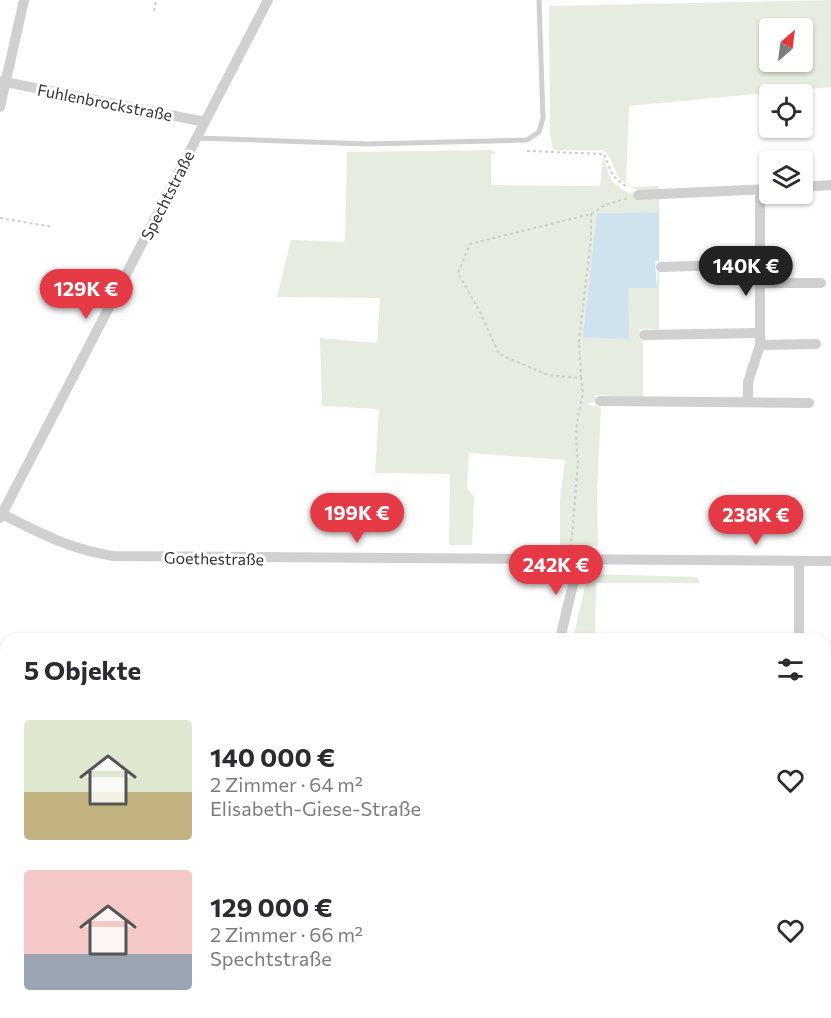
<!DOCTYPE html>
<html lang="de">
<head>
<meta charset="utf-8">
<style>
  :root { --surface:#fff; --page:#f2f2f3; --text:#2b2b33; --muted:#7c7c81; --accent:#e63946 }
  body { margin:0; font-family:Commissioner,sans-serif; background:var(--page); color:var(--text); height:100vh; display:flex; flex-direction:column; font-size:22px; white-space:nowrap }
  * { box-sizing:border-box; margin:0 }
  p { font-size:20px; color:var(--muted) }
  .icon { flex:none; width:33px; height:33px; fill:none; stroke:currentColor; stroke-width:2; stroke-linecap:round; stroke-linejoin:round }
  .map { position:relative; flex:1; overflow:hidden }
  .sheet { position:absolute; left:0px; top:633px; width:831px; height:386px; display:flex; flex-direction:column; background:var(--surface); border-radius:18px 18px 0 0; box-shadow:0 2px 4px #0004 }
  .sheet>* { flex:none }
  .needle { width:39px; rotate:28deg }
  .fabs { position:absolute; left:759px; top:18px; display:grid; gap:12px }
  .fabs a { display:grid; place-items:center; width:54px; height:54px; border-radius:6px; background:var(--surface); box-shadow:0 2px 4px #0004; font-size:30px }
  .price { position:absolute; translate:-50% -51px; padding:0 14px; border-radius:21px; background:var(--accent); color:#fff; font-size:20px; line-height:39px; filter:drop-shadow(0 2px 3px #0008) }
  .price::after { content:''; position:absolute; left:50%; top:36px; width:18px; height:14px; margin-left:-9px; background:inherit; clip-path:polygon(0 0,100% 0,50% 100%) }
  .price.active { background:#222; color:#fff }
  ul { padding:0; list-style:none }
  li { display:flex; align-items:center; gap:18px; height:150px; padding:0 24px }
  li span { display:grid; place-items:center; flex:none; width:168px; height:120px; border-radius:6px; color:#555 }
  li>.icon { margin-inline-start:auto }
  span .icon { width:72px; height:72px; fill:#fffc; stroke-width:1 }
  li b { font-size:26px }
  h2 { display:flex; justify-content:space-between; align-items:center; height:72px; padding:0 24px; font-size:26px }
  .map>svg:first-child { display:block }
  .green { fill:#e6ecdf; fill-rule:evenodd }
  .water { fill:#cfe2ee }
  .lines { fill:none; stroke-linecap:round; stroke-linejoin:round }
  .path { stroke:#cdcdcd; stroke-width:2; stroke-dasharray:3 3; stroke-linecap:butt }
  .service { stroke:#d0d0d0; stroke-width:5 }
  .minor { stroke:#d0d0d0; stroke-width:10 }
  .labels { text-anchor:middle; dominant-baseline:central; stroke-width:6; stroke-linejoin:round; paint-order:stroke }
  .street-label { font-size:16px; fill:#333; stroke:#fff }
</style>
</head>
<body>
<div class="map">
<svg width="831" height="1018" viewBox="0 0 831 1018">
  <rect width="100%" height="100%" fill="#fff"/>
  <!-- green -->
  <g class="green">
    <path d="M 831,0 L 831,87 L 629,106 L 626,182 L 631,187 L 659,186 L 659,193 C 640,192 624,189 615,170 C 611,162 611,155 603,150 L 553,150 L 550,133 L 549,6 ZM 770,28 L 802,28 L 802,62 L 770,62 Z"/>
    <path d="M 492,150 L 496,154 L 491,154 L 491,185 L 600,186 L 603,157 C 606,163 607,169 609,175 C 616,193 642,198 659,198 L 659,212 L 597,213 L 628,287 L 657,288 L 657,272 L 659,272 L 659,329 L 639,329 L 639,340 L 643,340 L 643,397 L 595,395 L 595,402 L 588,403 L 589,405 L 601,407 L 597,490 L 598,546 L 560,545 L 560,499 L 565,460 L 469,453 L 467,488 L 474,497 L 472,545 L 449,545 L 450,474 L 375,473 L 379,409 L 322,406 L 320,338 L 377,343 L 380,298 L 277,297 L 291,240 L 345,242 L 347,152 Z"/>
    <polygon points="590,574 697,577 700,583 596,583 595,639 573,639 587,578"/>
    <polygon points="0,963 6,970 6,1012 44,1013 49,1018 0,1018"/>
  </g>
  <!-- water -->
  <polygon class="water" points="659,212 659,261 655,261 657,288 628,288 629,339 583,337 597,213"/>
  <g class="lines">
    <!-- path -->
    <g class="path">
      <polyline points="154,11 156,0"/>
      <polyline points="527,151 604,154 613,176 628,188"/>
      <polyline points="0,218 53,227"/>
      <polyline points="581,378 579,341 591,239 591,214"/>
      <polyline points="571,547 578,463 576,442 577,423 583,392 581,378 548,375 499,354 480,312 458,273 470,244 591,214 605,205 628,198"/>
      <polyline points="665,1018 667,1012"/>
    </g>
    <!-- service -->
    <g class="service">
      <polyline points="197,138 367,144 527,140 539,132 543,118 539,0"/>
      <polyline points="825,877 831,878"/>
      <polyline points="825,969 831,970"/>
    </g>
    <!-- minor -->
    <g class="minor">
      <polyline points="0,81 205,122"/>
      <polyline points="0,107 24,0"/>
      <polyline points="802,187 831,185"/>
      <polyline points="638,195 770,189"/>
      <polyline points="661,267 761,264"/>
      <polyline points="761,283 821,283"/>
      <polyline points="644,335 758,333"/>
      <polyline points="760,345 816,344"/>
      <polyline points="600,401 809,403"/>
      <polyline points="748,402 748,382 760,345 760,190"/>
      <path d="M 2,514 C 42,534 69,549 113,556 L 831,561"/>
      <polyline points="0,518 268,0"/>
      <polyline points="560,639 579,559"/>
      <polyline points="799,639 799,561"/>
      <polyline points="825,744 831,744"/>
      <polyline points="0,938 6,945"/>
      <polyline points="66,1012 70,1018"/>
      <polyline points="284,1012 289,1018"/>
      <polyline points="524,1012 526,1018"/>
    </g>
  </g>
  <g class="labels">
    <!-- street labels -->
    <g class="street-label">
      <text transform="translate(105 102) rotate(11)">Fuhlenbrockstraße</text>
      <text transform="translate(167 195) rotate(-63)">Spechtstraße</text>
      <text transform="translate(214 558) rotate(1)">Goethestraße</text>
    </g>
  </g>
</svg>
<div class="fabs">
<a><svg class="needle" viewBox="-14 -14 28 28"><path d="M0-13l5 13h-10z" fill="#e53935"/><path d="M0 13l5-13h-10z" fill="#7c7c81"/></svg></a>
<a><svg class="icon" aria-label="locate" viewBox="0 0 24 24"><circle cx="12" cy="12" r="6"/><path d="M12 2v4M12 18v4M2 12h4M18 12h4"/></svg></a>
<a><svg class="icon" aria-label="layers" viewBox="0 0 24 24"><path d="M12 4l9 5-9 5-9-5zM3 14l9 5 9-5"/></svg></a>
</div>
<b class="price active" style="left:746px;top:297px">140K €</b>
<b class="price" style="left:86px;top:320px">129K €</b>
<b class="price" style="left:357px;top:544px">199K €</b>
<b class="price" style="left:756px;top:546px">238K €</b>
<b class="price" style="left:556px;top:596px">242K €</b>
<section class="sheet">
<h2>5 Objekte<svg class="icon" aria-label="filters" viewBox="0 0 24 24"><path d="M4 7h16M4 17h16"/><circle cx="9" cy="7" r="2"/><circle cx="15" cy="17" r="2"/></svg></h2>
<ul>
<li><span style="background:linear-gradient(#dfe7d0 60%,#c2b280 0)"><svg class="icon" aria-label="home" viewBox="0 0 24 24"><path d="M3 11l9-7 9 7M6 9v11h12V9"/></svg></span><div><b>140 000 €</b><p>2 Zimmer · 64 m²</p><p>Elisabeth-Giese-Straße</p></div><svg class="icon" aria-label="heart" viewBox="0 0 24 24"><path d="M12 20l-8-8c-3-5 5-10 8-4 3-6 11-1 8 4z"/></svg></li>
<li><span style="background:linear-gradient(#f6c9c9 70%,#9aa5b1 0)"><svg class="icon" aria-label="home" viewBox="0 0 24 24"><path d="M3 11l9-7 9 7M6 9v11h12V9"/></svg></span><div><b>129 000 €</b><p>2 Zimmer · 66 m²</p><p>Spechtstraße</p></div><svg class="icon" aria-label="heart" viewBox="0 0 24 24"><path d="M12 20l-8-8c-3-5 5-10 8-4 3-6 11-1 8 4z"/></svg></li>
</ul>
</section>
</div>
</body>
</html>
